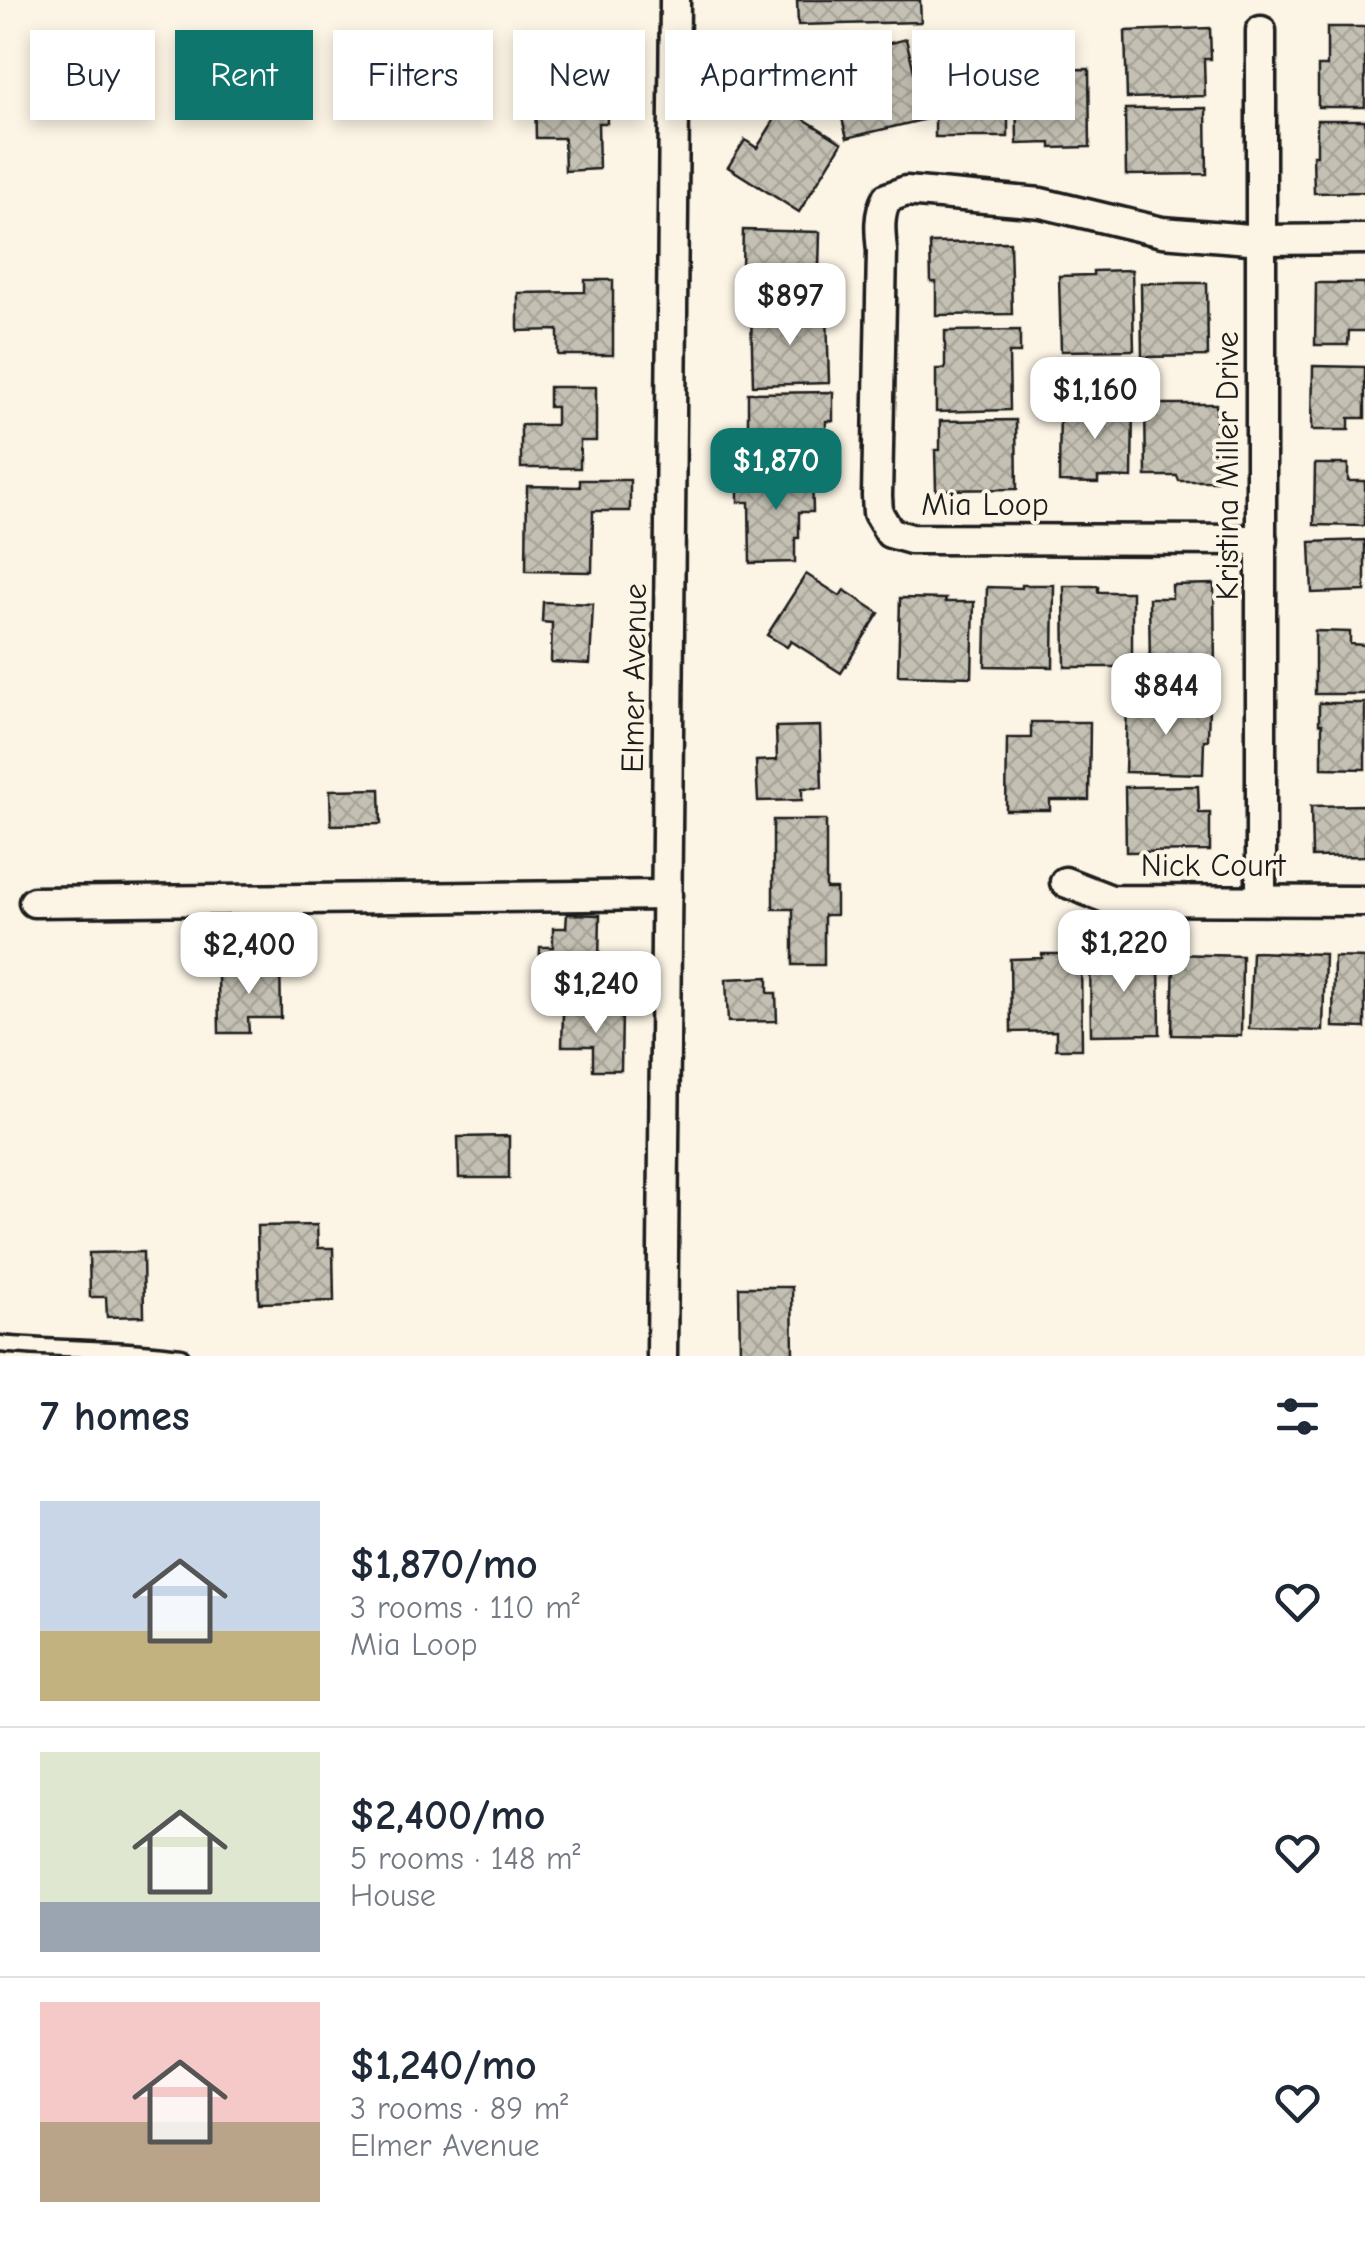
<!DOCTYPE html>
<html lang="en">
<head>
<meta charset="utf-8">
<style>
  :root { --surface:#fff; --page:#f6f6f7; --text:#1f2937; --muted:#747a83; --line:#e0e1e3; --accent:#0f766e }
  body { margin:0; font-family:"Comic Neue",sans-serif; background:var(--page); color:var(--text); height:100vh; display:flex; flex-direction:column; font-size:38px; white-space:nowrap }
  * { box-sizing:border-box; margin:0 }
  p { font-size:32px; color:var(--muted) }
  .icon { flex:none; width:55px; height:55px; fill:none; stroke:currentColor; stroke-width:2; stroke-linecap:round; stroke-linejoin:round }
  .map { position:relative; height:1356px; overflow:hidden }
  .sheet { display:flex; flex-direction:column; background:var(--surface); flex:1 }
  .sheet>* { flex:none }
  .guide { position:absolute; left:30px; top:30px; width:1305px; height:90px; display:flex; gap:20px }
  .price { position:absolute; translate:-50% -85px; padding:0 22px; border-radius:20px; background:#fff; color:#222; font-size:32px; line-height:65px; filter:drop-shadow(0 2px 5px #0008) }
  .price::after { content:''; position:absolute; left:50%; top:60px; width:30px; height:22px; margin-left:-15px; background:inherit; clip-path:polygon(0 0,100% 0,50% 100%) }
  .price.on { background:var(--accent); color:#fff }
  ul { padding:0; list-style:none }
  li { display:flex; align-items:center; gap:30px; height:250px; padding:0 40px }
  li+li { border-top:2px solid var(--line) }
  li span { display:grid; place-items:center; flex:none; width:280px; height:200px; border-radius:0px; color:#555 }
  li>.icon { margin-inline-start:auto }
  span .icon { width:120px; height:120px; fill:#fffc; stroke-width:1 }
  li b { font-size:42px }
  h2 { display:flex; justify-content:space-between; align-items:center; height:120px; padding:0 40px; font-size:42px }
  .chip { padding:0 35px; border-radius:0px; background:var(--surface); box-shadow:0 5px 15px #0003; font-size:35px; line-height:90px }
  .chip.on { background:var(--accent); color:#fff }
  .map>svg:first-child { display:block }
  .building { fill:url(#building-cross-hatch); stroke:#1c1c1c; stroke-width:2.5 }
  .lines { fill:none; stroke-linecap:round; stroke-linejoin:round }
  .service-casing { stroke:#1c1c1c; stroke-width:21 }
  .minor-casing { stroke:#1c1c1c; stroke-width:35 }
  .service { stroke:#fcf5e5; stroke-width:14 }
  .minor { stroke:#fcf5e5; stroke-width:28 }
  .labels { text-anchor:middle; dominant-baseline:central; stroke-width:8; stroke-linejoin:round; paint-order:stroke }
  .street-label { font-size:32px; fill:#1c1c1c; stroke:#fcf5e5 }
</style>
</head>
<body>
<div class="map">
<svg width="1365" height="1356" viewBox="0 0 1365 1356">
  <defs>
    <pattern id="building-cross-hatch" width="8" height="8" patternUnits="userSpaceOnUse" patternTransform="scale(2.5)"><rect width="8" height="8" fill="#c4c0b3"/><path d="M0 0l8 8M0 8l8-8" fill="none" stroke="#a8a499"/></pattern>
  </defs>
  <rect width="100%" height="100%" fill="#fcf5e5"/>
  <filter id="ink" filterUnits="userSpaceOnUse"><feTurbulence type="fractalNoise" baseFrequency=".01" numOctaves="2"/><feDisplacementMap in="SourceGraphic" scale="20" xChannelSelector="R" yChannelSelector="G"/><feConvolveMatrix kernelMatrix="1 2 1 2 8 2 1 2 1" color-interpolation-filters="sRGB"/></filter>
  <g filter="url(#ink)">
    <!-- building -->
    <g class="building">
      <polygon points="797,0 920,0 921,22 798,25"/>
      <polygon points="1327,27 1365,27 1365,107 1318,107 1318,66 1327,66"/>
      <polygon points="1210,28 1211,59 1204,59 1205,96 1127,98 1125,31"/>
      <polygon points="906,39 926,119 847,138 827,59"/>
      <polygon points="1008,60 1008,137 935,137 935,61"/>
      <polygon points="1089,69 1090,147 1051,148 1051,143 1017,144 1016,70"/>
      <polygon points="606,86 607,123 598,123 599,169 565,171 564,138 536,138 535,94 556,93 556,87"/>
      <polygon points="783,106 842,143 799,212 728,167 745,140 757,148"/>
      <polygon points="1206,108 1207,174 1126,175 1125,109"/>
      <polygon points="1317,120 1365,120 1365,192 1314,193 1313,155 1317,155"/>
      <polygon points="743,230 820,232 819,270 815,270 815,303 741,302"/>
      <polygon points="1010,242 1012,314 936,315 936,282 931,282 930,243"/>
      <polygon points="1132,270 1134,350 1061,351 1059,276 1093,275 1093,271"/>
      <polygon points="585,280 613,280 613,355 558,355 558,330 518,331 518,293 585,292"/>
      <polygon points="1141,283 1207,283 1208,356 1142,357"/>
      <polygon points="1316,283 1365,283 1365,331 1349,331 1348,345 1315,345"/>
      <polygon points="827,311 829,383 753,385 751,313"/>
      <polygon points="1020,330 1020,353 1009,353 1010,410 936,412 936,369 945,369 945,331"/>
      <polygon points="1313,366 1365,367 1365,418 1349,418 1349,430 1312,430"/>
      <polygon points="549,387 596,387 596,441 580,441 580,468 521,468 521,425 556,425 556,407 549,407"/>
      <polygon points="833,392 833,421 826,421 826,460 748,460 748,393"/>
      <polygon points="1060,403 1133,404 1132,478 1098,477 1098,483 1059,482"/>
      <polygon points="1145,404 1216,404 1217,481 1179,481 1177,476 1146,476"/>
      <polygon points="1016,420 1017,489 936,490 935,450 940,450 940,421"/>
      <polygon points="1315,464 1348,464 1348,481 1365,481 1365,526 1314,525"/>
      <polygon points="812,472 813,512 799,512 799,538 795,538 795,562 750,563 749,502 738,502 738,485 748,485 748,473"/>
      <polygon points="580,480 630,480 630,511 593,511 592,572 526,571 527,486 580,487"/>
      <polygon points="1365,540 1365,591 1312,593 1310,542"/>
      <polygon points="806,574 840,596 844,590 879,613 841,673 791,641 787,647 767,635"/>
      <polygon points="1214,584 1215,670 1204,670 1205,681 1178,681 1178,667 1150,667 1149,598 1172,598 1172,585"/>
      <polygon points="1022,585 1054,585 1053,667 985,666 987,587 1022,588"/>
      <polygon points="1064,586 1098,586 1098,592 1132,592 1132,667 1065,667"/>
      <polygon points="900,598 946,599 945,602 974,602 972,677 898,675"/>
      <polygon points="543,602 593,604 590,664 551,662 552,623 542,622"/>
      <polygon points="1315,631 1350,632 1350,644 1365,645 1365,694 1315,694"/>
      <polygon points="1127,703 1209,705 1208,740 1204,740 1203,774 1125,772"/>
      <polygon points="1319,703 1365,703 1365,769 1322,768 1322,724 1319,724"/>
      <polygon points="1031,722 1090,722 1089,800 1050,800 1050,810 1006,810 1007,738 1031,738"/>
      <polygon points="820,726 822,788 802,788 802,800 758,801 756,761 777,760 776,727"/>
      <polygon points="1198,786 1199,813 1210,813 1210,851 1126,852 1125,787"/>
      <polygon points="380,789 381,824 331,825 330,790"/>
      <polygon points="1365,805 1365,856 1312,857 1311,806"/>
      <polygon points="773,820 826,820 826,889 836,889 836,915 824,915 824,965 793,965 793,909 773,909"/>
      <polygon points="567,914 600,915 599,962 576,962 576,976 539,975 540,947 553,947 553,928 566,928"/>
      <polygon points="1252,952 1325,954 1323,1031 1249,1029"/>
      <polygon points="1090,953 1126,953 1126,958 1159,958 1160,1034 1091,1035"/>
      <polygon points="1042,954 1081,954 1082,1049 1056,1049 1056,1031 1011,1032 1010,959 1042,958"/>
      <polygon points="1174,954 1242,956 1241,1036 1172,1035"/>
      <polygon points="1334,957 1365,958 1365,1028 1333,1027"/>
      <polygon points="250,961 280,961 281,1018 248,1018 249,1033 219,1033 218,975 250,974"/>
      <polygon points="768,977 768,993 776,993 777,1021 728,1022 726,979"/>
      <polygon points="563,1012 622,1012 621,1070 593,1070 593,1046 562,1046"/>
      <polygon points="509,1136 509,1178 459,1178 458,1137"/>
      <polygon points="317,1225 318,1248 333,1248 334,1301 259,1303 257,1226"/>
      <polygon points="143,1252 144,1316 107,1317 106,1297 90,1297 89,1253"/>
      <polygon points="739,1287 792,1287 793,1356 751,1356 751,1353 740,1353"/>
    </g>
    <g class="lines">
      <!-- service casing -->
      <g class="service-casing">
        <path id="service" d="M 0,1344 C 60,1350 121,1347 181,1356"/>
      </g>
      <!-- minor casing -->
      <g class="minor-casing">
        <g id="minor">
          <path d="M 1262,540 L 911,539 L 890,533 L 878,513 L 877,496 L 882,251 C 880,232 878,215 887,198 L 906,191 L 1041,203 L 1162,232 L 1262,240 L 1365,239"/>
          <polyline points="1065,882 1111,900 1365,901"/>
          <polyline points="1261,900 1261,31"/>
          <polyline points="34,902 667,895"/>
          <polyline points="662,1356 675,0"/>
        </g>
      </g>
      <!-- service -->
      <use href="#service" class="service"/>
      <!-- minor -->
      <use href="#minor" class="minor"/>
    </g>
  </g>
  <g class="labels">
    <!-- street labels -->
    <g class="street-label">
      <text transform="translate(1227 466) rotate(-90)">Kristina Miller Drive</text>
      <text x="985" y="504">Mia Loop</text>
      <text transform="translate(634 678) rotate(-89)">Elmer Avenue</text>
      <text x="1213" y="865">Nick Court</text>
    </g>
  </g>
</svg>
<b class="price" style="left:790px;top:348px">$897</b>
<b class="price" style="left:1095px;top:442px">$1,160</b>
<b class="price on" style="left:776px;top:513px">$1,870</b>
<b class="price" style="left:1166px;top:738px">$844</b>
<b class="price" style="left:1124px;top:995px">$1,220</b>
<b class="price" style="left:249px;top:997px">$2,400</b>
<b class="price" style="left:596px;top:1036px">$1,240</b>
<div class="guide">
<a class="chip">Buy</a>
<a class="chip on">Rent</a>
<a class="chip">Filters</a>
<a class="chip">New</a>
<a class="chip">Apartment</a>
<a class="chip">House</a>
</div>
</div>
<section class="sheet">
<h2>7 homes<svg class="icon" aria-label="filters" viewBox="0 0 24 24"><path d="M4 7h16M4 17h16"/><circle cx="9" cy="7" r="2"/><circle cx="15" cy="17" r="2"/></svg></h2>
<ul>
<li><span style="background:linear-gradient(#c9d6e8 65%,#c2b280 0)"><svg class="icon" aria-label="home" viewBox="0 0 24 24"><path d="M3 11l9-7 9 7M6 9v11h12V9"/></svg></span><div><b>$1,870/mo</b><p>3 rooms · 110 m²</p><p>Mia Loop</p></div><svg class="icon" aria-label="heart" viewBox="0 0 24 24"><path d="M12 20l-8-8c-3-5 5-10 8-4 3-6 11-1 8 4z"/></svg></li>
<li><span style="background:linear-gradient(#dfe7d0 75%,#9aa5b1 0)"><svg class="icon" aria-label="home" viewBox="0 0 24 24"><path d="M3 11l9-7 9 7M6 9v11h12V9"/></svg></span><div><b>$2,400/mo</b><p>5 rooms · 148 m²</p><p>House</p></div><svg class="icon" aria-label="heart" viewBox="0 0 24 24"><path d="M12 20l-8-8c-3-5 5-10 8-4 3-6 11-1 8 4z"/></svg></li>
<li><span style="background:linear-gradient(#f6c9c9 60%,#b9a48a 0)"><svg class="icon" aria-label="home" viewBox="0 0 24 24"><path d="M3 11l9-7 9 7M6 9v11h12V9"/></svg></span><div><b>$1,240/mo</b><p>3 rooms · 89 m²</p><p>Elmer Avenue</p></div><svg class="icon" aria-label="heart" viewBox="0 0 24 24"><path d="M12 20l-8-8c-3-5 5-10 8-4 3-6 11-1 8 4z"/></svg></li>
</ul>
</section>
</body>
</html>
